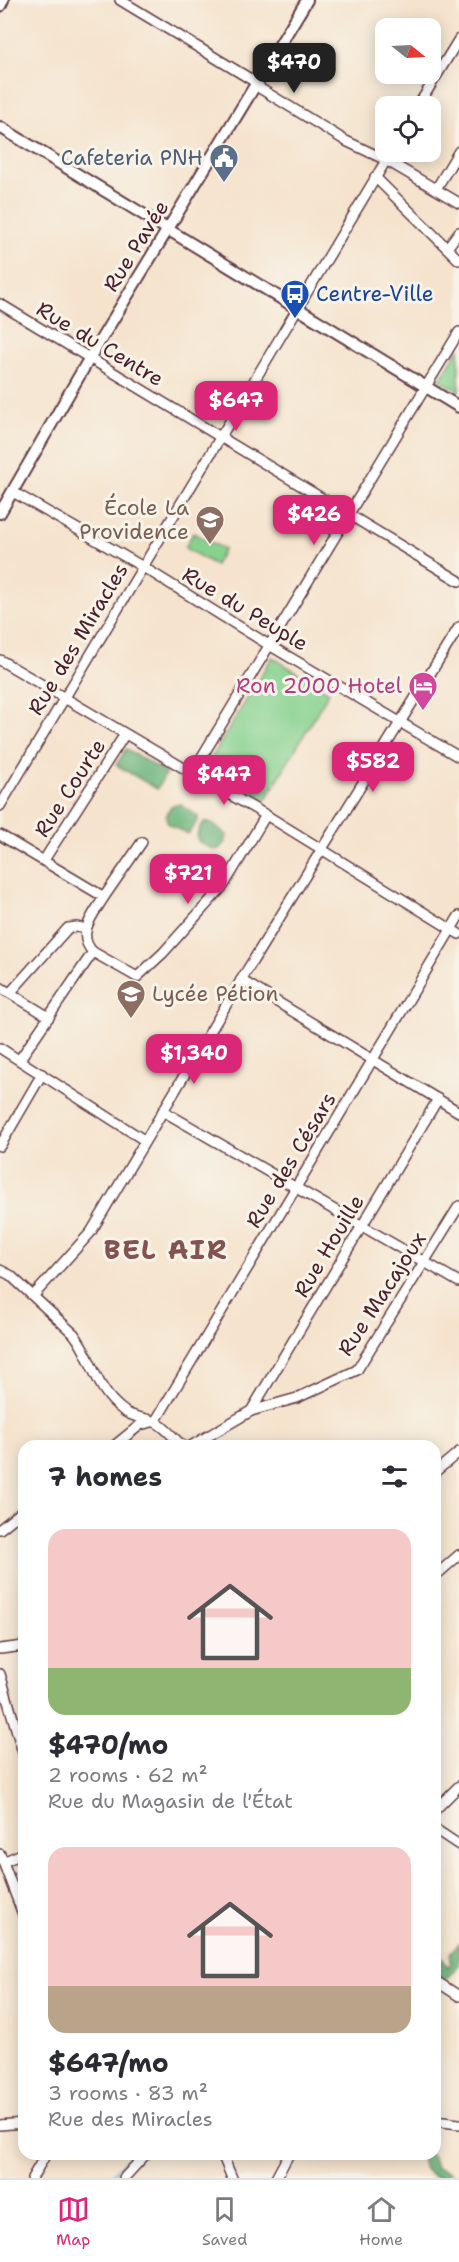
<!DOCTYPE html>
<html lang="en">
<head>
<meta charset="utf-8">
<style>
  :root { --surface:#fff; --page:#f2f2f3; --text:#2b2b33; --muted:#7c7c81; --line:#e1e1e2; --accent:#db2777 }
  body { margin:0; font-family:"Shantell Sans",sans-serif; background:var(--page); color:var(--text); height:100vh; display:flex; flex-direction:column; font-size:22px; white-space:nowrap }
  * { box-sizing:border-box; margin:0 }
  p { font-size:20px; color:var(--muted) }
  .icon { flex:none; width:33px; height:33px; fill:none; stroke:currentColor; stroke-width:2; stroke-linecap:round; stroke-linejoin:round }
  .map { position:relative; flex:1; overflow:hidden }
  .drawer { position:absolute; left:18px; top:1440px; width:423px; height:720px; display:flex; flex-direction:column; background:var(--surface); border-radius:18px; box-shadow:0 3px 15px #0003 }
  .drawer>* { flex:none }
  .needle { width:39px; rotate:108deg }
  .fabs { position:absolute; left:375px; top:18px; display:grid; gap:12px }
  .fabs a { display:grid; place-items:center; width:66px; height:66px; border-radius:12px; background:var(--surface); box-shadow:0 3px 15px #0003; font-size:30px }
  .price { position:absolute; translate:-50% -51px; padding:0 14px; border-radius:12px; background:var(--accent); color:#fff; font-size:20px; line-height:39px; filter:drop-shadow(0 2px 3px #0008) }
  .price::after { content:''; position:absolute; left:50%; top:36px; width:18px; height:14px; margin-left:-9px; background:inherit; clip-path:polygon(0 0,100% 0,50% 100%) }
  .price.current { background:#222; color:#fff }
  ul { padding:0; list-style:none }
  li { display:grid; align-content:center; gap:12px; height:318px; padding:0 30px }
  li span { display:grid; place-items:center; height:186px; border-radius:18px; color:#555 }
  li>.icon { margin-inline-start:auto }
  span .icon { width:108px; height:108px; fill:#fffc; stroke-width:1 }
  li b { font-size:26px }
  h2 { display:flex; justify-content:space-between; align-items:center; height:72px; padding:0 30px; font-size:26px }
  .dock { display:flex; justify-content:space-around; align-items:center; height:84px; border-top:2px solid var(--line); background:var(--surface); font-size:16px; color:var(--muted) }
  .dock a { display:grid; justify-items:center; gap:3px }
  .dock .current { color:var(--accent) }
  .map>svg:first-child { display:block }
  .green { fill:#86d28f; stroke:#68785d; stroke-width:1.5 }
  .forest { fill:#6cb47a; stroke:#5b6a52; stroke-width:1.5 }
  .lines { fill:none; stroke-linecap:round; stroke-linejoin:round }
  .stream { stroke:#49adc9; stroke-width:2 }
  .minor-casing { stroke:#643c43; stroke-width:12 }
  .major-casing { stroke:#643c43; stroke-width:14 }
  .minor { stroke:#fff; stroke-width:9 }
  .major { stroke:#fff; stroke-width:10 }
  .labels { text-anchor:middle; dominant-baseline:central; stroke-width:6; stroke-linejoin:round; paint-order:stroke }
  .service-label { font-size:21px; fill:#4e5e75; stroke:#f7f3e8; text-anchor:end }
  .street-label { font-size:21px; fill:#4a1f2b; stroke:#f7f3e8 }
  .transit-label { font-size:21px; fill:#164399; stroke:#f7f3e8; text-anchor:start }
  .education-label { font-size:21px; fill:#785e54; stroke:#f7f3e8; text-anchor:end }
  .hotel-label { font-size:21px; fill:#b23c85; stroke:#f7f3e8; text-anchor:end }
  .district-label { font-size:27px; font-weight:bold; letter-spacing:1.5px; fill:#845250; stroke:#f7f3e8 }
</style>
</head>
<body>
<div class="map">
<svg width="459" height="2178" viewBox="0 0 459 2178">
  <rect width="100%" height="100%" fill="#f7f3e8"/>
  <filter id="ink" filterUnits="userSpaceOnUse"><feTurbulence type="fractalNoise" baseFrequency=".0167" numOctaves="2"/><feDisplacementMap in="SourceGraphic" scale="12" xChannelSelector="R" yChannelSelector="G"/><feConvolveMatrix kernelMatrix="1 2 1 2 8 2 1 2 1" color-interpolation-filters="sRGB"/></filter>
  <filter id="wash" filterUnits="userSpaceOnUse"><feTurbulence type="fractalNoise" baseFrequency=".008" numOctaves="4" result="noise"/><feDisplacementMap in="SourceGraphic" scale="24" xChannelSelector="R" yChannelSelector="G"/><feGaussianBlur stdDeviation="1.35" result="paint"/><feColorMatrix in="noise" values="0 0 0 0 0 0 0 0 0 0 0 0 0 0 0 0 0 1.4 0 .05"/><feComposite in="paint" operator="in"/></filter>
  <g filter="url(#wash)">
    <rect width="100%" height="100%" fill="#f5e3cd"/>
    <!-- green -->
    <g class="green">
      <polygon points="459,348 459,391 440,380"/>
      <polygon points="193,533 224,549 215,565 185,548"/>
      <polygon points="272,657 329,692 265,801 206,767"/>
    </g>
    <!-- forest -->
    <g class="forest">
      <polygon points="126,749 166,773 157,789 116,765"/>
      <polygon points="180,804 198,817 198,820 188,834 168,824 166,815 171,806"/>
      <path d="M 207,822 L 211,823 L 227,835 C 222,857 212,850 198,841 C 196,834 199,824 207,822 Z"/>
      <polygon points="459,1943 459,1965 446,1979 439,1983 435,1979 435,1955 440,1955 448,1967 451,1963 450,1953"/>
      <path d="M 423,2154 L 430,2154 L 434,2160 L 436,2168 L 449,2172 L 453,2178 C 437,2178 425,2177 421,2159 Z"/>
    </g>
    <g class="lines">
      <!-- stream -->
      <g class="stream">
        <polyline points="435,1821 459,1798"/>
        <polyline points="109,2178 131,2154"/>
      </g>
    </g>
  </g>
  <g filter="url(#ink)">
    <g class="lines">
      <!-- minor casing -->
      <g class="minor-casing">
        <g id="minor">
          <polyline points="120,0 257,83 261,89 346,141 386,160 459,203"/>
          <polyline points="418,106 459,39"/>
          <polyline points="375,177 459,260"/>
          <polyline points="436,189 459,151"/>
          <polyline points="447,248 459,232"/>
          <polyline points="0,304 459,581"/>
          <polyline points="13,492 143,567 269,645 459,757"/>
          <polyline points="0,660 192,773 266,815 459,934"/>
          <polyline points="192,773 459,332"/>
          <polyline points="0,806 391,152"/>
          <path d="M 0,835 L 104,897 C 94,914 75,934 93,952 L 20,1059"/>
          <polyline points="44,860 125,734"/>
          <polyline points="104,897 142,842"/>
          <polyline points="93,952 137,977 163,953 224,885 266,815"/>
          <polyline points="241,980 459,1112"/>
          <polyline points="0,987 49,1017"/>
          <polyline points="10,993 68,928 77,927 86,929"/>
          <polyline points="0,1048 144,1140"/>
          <polyline points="163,1111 459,1282"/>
          <polyline points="0,1146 42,1074"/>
          <path d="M 0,1270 L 10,1275 L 74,1334 C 94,1360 94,1389 124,1411 C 133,1418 145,1417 155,1422 C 165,1426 174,1439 183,1446"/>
          <polyline points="34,1295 91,1232 241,980 459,627"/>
          <polyline points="251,1411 438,1099"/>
          <polyline points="155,1422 459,916"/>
          <polyline points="114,1446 140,1425 152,1422"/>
          <polyline points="191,1446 251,1411 297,1398 357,1370 459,1206"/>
          <polyline points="435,1472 459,1452"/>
          <polyline points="0,1529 24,1510"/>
          <polyline points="435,1576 459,1555"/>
          <polyline points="0,1649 24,1646"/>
          <polyline points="0,1674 24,1756"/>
          <polyline points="435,1810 459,1786"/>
          <polyline points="435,1829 459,1845"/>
          <polyline points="0,1854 24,1917"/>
          <polyline points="3,1862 24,1853"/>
          <polyline points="435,1982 439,1983 459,1996"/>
          <polyline points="435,2121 459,2124"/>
          <polyline points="0,2125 24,2123"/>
          <polyline points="222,2154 232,2178"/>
          <polyline points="32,2178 46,2154"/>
          <polyline points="124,2178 146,2154"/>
          <polyline points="276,2178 289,2154"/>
        </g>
      </g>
      <!-- major casing -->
      <g class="major-casing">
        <g id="major">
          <polyline points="0,6 3,0"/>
          <polyline points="0,127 459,407"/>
          <polyline points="0,513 89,359 307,0"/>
        </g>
      </g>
      <!-- minor -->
      <use href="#minor" class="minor"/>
      <!-- major -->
      <use href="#major" class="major"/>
    </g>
  </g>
  <!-- icons -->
  <defs>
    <g id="civic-pin" transform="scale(1.5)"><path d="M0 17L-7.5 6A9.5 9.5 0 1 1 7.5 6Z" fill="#5c6f8a" stroke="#f7f3e8"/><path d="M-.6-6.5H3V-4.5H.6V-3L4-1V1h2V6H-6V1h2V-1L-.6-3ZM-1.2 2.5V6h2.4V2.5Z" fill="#fff"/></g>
    <g id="bus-pin" transform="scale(1.5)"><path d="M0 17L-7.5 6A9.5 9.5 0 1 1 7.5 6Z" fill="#1a4fb4" stroke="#f7f3e8"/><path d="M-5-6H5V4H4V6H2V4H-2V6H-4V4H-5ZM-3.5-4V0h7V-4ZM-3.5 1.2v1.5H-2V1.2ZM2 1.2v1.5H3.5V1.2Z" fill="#fff"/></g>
    <g id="school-pin" transform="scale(1.5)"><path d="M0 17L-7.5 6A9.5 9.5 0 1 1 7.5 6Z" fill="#8d6e63" stroke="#f7f3e8"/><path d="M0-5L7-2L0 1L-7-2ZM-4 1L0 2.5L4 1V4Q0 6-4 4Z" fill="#fff"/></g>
    <g id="hotel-pin" transform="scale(1.5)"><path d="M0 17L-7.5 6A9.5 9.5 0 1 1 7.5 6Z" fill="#d1479c" stroke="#f7f3e8"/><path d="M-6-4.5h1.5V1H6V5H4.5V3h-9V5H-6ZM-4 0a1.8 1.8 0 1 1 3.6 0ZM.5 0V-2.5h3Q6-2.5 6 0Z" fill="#fff"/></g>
  </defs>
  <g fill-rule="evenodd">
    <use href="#civic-pin" x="224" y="158"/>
    <use href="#bus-pin" x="295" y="294"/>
    <use href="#school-pin" x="210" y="520"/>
    <use href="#hotel-pin" x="423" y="686"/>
    <use href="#school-pin" x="131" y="994"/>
  </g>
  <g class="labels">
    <!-- service labels -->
    <g class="service-label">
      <text x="203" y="158">Cafeteria PNH</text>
    </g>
    <!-- street labels -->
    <g class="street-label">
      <text transform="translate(136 246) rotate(-58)">Rue Pavée</text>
      <text transform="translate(100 344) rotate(31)">Rue du Centre</text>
      <text transform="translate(245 609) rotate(31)">Rue du Peuple</text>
      <text transform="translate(78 639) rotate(-59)">Rue des Miracles</text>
      <text transform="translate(70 788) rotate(-57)">Rue Courte</text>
      <text transform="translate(291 1160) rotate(-59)">Rue des Césars</text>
      <text transform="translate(329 1246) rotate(-59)">Rue Houille</text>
      <text transform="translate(382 1294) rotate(-57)">Rue Macajoux</text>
    </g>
    <!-- transit labels -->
    <g class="transit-label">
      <text x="316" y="294">Centre-Ville</text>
    </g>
    <!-- education labels -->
    <g class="education-label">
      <text x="189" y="508">École La<tspan x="189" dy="24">Providence</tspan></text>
      <text x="152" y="994" text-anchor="start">Lycée Pétion</text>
    </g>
    <!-- hotel labels -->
    <g class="hotel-label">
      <text x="402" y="686">Ron 2000 Hotel</text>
    </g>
    <!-- district labels -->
    <g class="district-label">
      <text x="166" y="1249">BEL AIR</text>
    </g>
  </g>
</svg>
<div class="fabs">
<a><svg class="needle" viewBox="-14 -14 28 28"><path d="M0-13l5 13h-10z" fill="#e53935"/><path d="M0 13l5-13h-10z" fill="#7c7c81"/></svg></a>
<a><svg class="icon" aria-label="locate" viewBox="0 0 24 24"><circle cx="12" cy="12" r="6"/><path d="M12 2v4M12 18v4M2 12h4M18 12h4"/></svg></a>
</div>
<b class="price current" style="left:294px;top:94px">$470</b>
<b class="price" style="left:236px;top:432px">$647</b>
<b class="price" style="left:314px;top:546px">$426</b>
<b class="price" style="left:373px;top:793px">$582</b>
<b class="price" style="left:224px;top:806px">$447</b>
<b class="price" style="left:188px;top:905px">$721</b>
<b class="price" style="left:194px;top:1085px">$1,340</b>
<section class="drawer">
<h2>7 homes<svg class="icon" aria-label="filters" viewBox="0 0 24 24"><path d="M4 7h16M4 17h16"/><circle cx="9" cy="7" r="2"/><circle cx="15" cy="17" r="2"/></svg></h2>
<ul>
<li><span style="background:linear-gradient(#f6c9c9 75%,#8fb573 0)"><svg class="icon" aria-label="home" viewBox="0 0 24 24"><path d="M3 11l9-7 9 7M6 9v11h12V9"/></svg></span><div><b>$470/mo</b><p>2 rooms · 62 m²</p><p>Rue du Magasin de l'État</p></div></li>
<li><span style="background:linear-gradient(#f6c9c9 75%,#b9a48a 0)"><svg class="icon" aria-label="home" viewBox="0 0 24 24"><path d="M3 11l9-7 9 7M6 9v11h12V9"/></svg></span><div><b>$647/mo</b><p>3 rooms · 83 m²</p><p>Rue des Miracles</p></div></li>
</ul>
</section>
</div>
<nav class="dock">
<a class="current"><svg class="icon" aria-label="map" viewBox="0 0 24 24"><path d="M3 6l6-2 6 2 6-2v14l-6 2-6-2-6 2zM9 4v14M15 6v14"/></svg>Map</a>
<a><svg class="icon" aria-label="saved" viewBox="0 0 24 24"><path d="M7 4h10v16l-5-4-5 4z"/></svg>Saved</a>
<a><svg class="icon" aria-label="home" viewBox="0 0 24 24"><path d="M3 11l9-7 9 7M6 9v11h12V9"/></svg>Home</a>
</nav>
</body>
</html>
